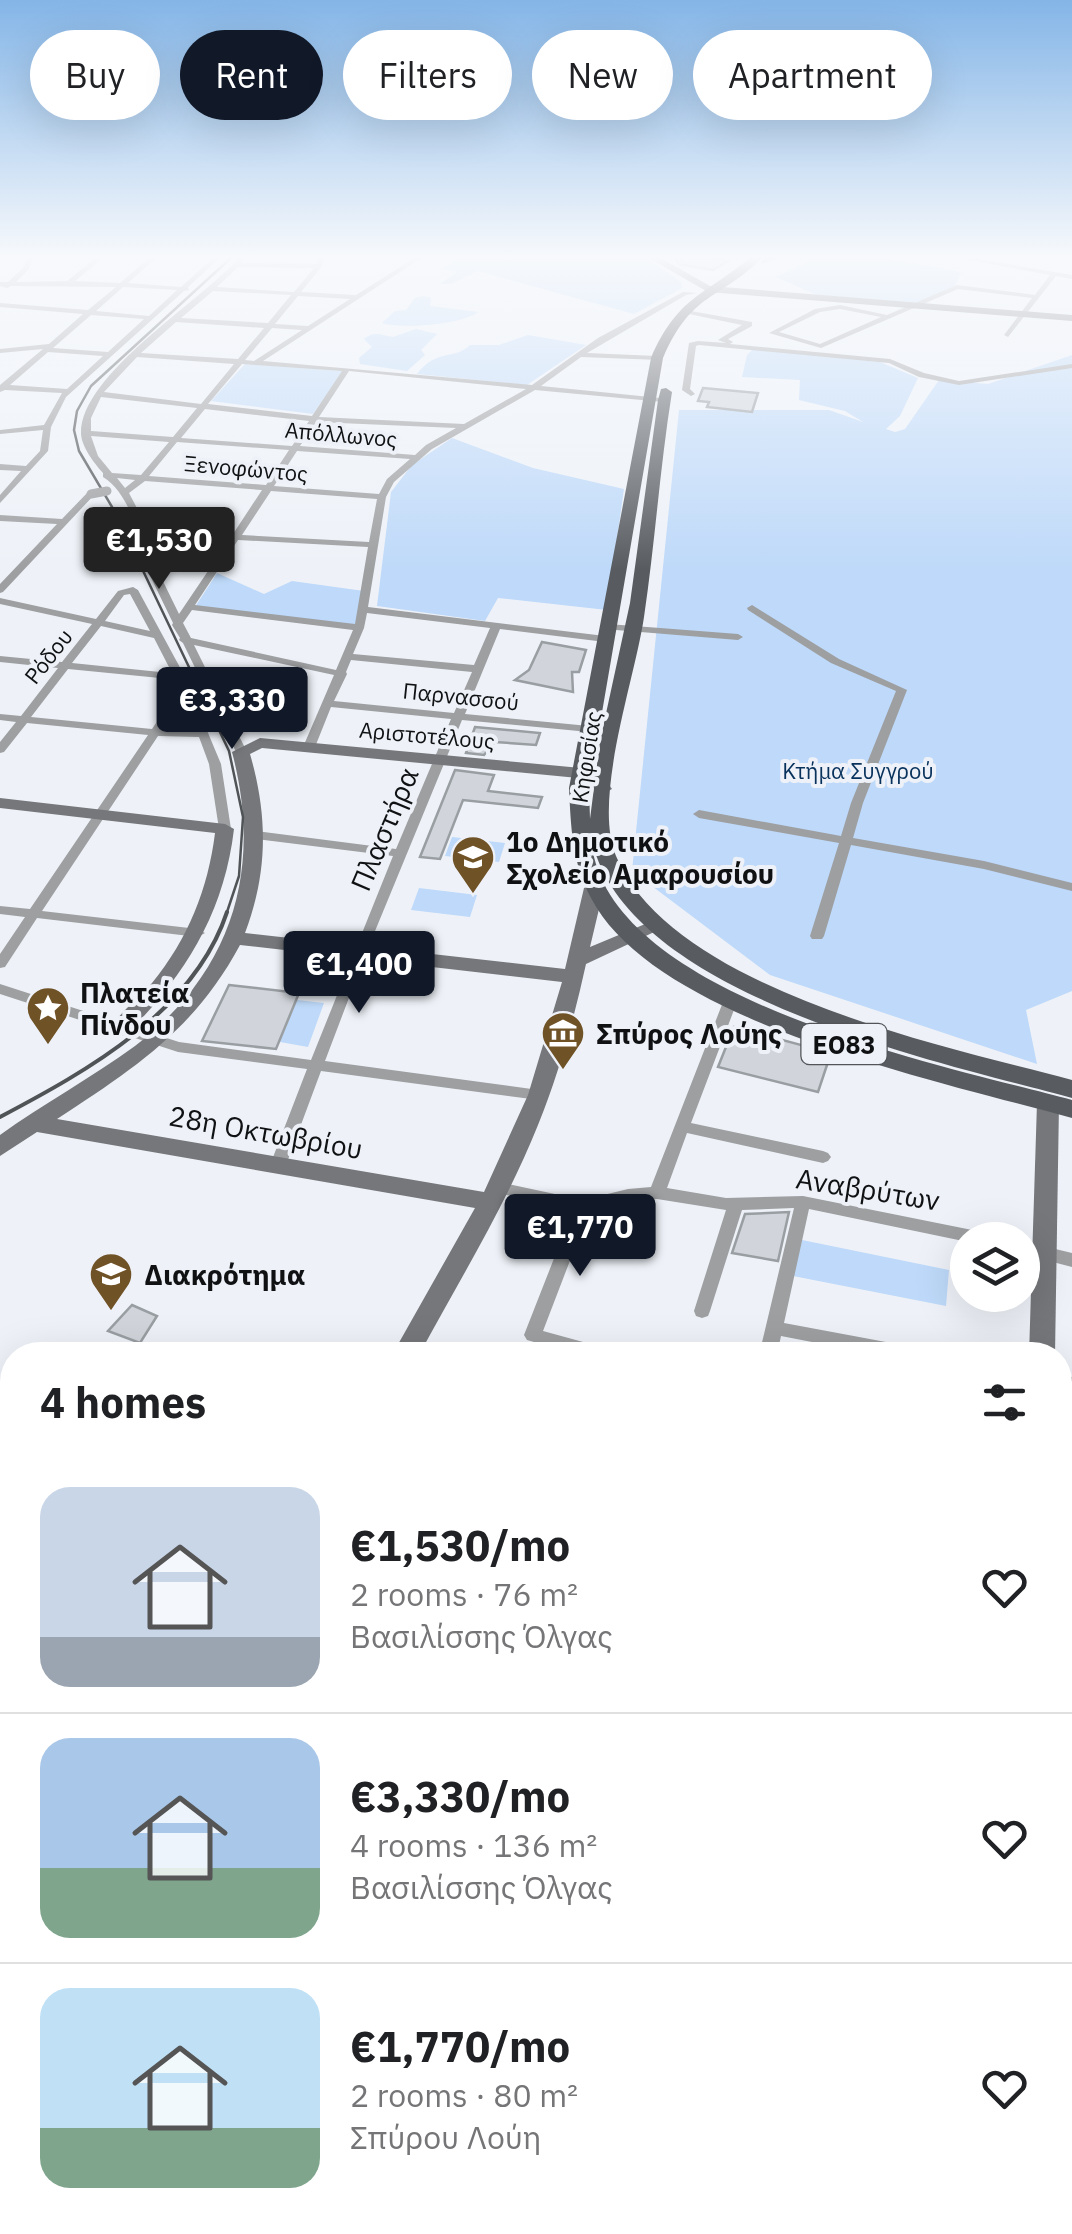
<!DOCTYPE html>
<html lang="en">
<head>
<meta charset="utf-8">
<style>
  :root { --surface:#fff; --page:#f6f6f6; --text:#202124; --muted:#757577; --line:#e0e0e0; --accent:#111827 }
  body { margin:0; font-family:"IBM Plex Sans",sans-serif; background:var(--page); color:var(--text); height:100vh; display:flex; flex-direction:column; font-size:38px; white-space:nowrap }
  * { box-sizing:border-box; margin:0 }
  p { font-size:32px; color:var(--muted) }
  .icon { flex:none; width:55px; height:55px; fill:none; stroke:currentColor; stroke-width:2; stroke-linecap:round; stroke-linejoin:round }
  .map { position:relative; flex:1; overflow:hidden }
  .details { position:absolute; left:0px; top:1342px; width:1072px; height:892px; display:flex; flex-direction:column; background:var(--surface); border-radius:40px 40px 0 0; box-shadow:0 10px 40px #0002 }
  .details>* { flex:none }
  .guide { position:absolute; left:30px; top:30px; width:1012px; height:90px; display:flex; gap:20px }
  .buttons { position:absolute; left:950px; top:1222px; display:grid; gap:20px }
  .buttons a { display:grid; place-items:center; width:90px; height:90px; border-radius:50%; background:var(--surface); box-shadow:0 10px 40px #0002; font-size:50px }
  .price { position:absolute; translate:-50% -85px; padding:0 22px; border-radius:10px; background:var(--accent); color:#fff; font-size:32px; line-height:65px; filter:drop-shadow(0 2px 5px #0008) }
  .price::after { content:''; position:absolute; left:50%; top:60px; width:30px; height:22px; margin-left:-15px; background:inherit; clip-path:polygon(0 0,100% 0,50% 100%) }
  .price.on { background:#222; color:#fff }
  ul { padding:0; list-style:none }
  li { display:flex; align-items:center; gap:30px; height:250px; padding:0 40px }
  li+li { border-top:2px solid var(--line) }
  li span { display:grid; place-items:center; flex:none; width:280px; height:200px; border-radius:30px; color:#555 }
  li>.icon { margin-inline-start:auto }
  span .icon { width:120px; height:120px; fill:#fffc; stroke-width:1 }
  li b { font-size:42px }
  h2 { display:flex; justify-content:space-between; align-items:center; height:120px; padding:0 40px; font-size:42px }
  .tag { padding:0 35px; border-radius:45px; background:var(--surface); box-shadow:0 10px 40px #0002; font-size:35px; line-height:90px }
  .tag.on { background:var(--accent); color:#fff }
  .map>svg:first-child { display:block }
  .green { fill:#bed9f9 }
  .building { fill:#d1d5db; stroke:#999ea3; stroke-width:2.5 }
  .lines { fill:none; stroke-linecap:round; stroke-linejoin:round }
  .street { fill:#9d9fa1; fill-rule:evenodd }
  .secondary { fill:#75777b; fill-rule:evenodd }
  .primary { fill:#585c60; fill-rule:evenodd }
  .rail-far1 { stroke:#515457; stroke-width:2.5 }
  .rail { stroke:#515457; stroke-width:4 }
  .street-bridge { stroke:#9d9fa1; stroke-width:9 }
  .labels { text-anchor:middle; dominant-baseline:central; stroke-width:8; stroke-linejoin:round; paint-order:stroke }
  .far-street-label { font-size:22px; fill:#0f1113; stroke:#eef2f8 }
  .far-park-label { font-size:22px; fill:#08315c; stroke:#eef2f8 }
  .shield { fill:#eef2f8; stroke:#525458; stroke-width:2.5 }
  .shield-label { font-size:25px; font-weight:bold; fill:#0f1113 }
  .street-label { font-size:28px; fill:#0f1113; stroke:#eef2f8 }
  .poi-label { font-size:28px; font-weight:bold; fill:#0f1113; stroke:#eef2f8; text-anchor:start }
</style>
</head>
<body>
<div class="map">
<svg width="1072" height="2234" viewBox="0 0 1072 2234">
  <rect width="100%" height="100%" fill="#eef2f8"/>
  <!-- green -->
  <g class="green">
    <polygon points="460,257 645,257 681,282 682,288 634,314 478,271 451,284 440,284 457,272 443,269"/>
    <polygon points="829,257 880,257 961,272 955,286 917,303 817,295 776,277 809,262 807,258"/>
    <path d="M 424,296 L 431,298 L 430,306 L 478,312 C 462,325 401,329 382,323 L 395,311 L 406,310 L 415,298 Z"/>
    <path d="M 416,329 L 437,334 L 421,350 L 425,355 L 407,371 L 360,364 L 359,358 L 372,347 L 364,339 C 376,330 382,336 393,337 Z"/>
    <path d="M 528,335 L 586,345 L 527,385 L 417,374 C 437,348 453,361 470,345 L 499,345 Z"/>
    <polygon points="753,349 880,362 918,378 900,416 886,429 895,432 905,429 939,380 988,384 1072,355 1072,991 1026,1010 1037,1064 770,975 632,871 679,410 829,410 863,422 845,411 799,400 800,380 742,377 747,355"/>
    <polygon points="245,364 343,371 313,414 211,401"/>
    <polygon points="452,438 533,468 624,489 607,610 498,598 485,621 377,606 391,492 412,465"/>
    <polygon points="217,573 264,594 292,581 364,591 357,627 195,607"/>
    <polygon points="452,837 505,843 499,862 445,856"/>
    <polygon points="419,888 477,895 470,917 411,910"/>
    <polygon points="297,1000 324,1003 308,1047 280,1042"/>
    <polygon points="802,1240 949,1270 946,1306 793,1276"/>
  </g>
  <!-- building -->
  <g class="building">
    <polygon points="674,257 706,257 728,261 713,270 679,264"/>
    <polygon points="703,388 758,393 752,412 707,407 709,402 698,401"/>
    <polygon points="542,642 586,650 579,672 572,672 573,692 515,680 529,670"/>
    <polygon points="475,727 540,733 536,745 495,742 484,755 466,753"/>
    <polygon points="455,770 494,775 488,791 542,797 538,808 463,800 440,859 420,857"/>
    <polygon points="229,985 299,993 276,1049 202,1041"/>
    <polygon points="734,1027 831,1053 818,1092 718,1067"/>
    <polygon points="789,1212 778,1261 732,1253 745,1214"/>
    <polygon points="132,1305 157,1316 140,1343 108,1331"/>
  </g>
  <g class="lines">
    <!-- street -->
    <g class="street">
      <path d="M 28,257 L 34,257 L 28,270 L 16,282 L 67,281 L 97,257 L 104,257 L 75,281 L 120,283 L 150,257 L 157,257 L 128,283 L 181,287 L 214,257 L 221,257 L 188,287 L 189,290 L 184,291 L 66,397 L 51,427 L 48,451 L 0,503 L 0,495 L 21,471 L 0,470 L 0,464 L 26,466 L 40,451 L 43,430 L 0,434 L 0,430 L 44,425 L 62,393 L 5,390 L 0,392 L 0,385 L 43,349 L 0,353 L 0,349 L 49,344 L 83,314 L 0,307 L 0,303 L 88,310 L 116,287 L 11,286 L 7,288 L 0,286 L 0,282 L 8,282 L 23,268 ZM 123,287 L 177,290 L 149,316 L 96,311 ZM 91,315 L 144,319 L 108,352 L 53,348 ZM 48,352 L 103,356 L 67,389 L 10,385 Z"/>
      <path d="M 240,257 L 246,257 L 241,263 L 316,264 L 319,257 L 325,257 L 322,266 L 301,292 L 356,295 L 416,257 L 423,257 L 263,361 L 532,385 L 598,338 L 683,292 L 697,293 L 686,295 L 587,353 L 657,356 L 660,360 L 581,357 L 541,386 L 660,398 L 663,398 L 663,402 L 535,390 L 432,449 L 394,482 L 386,497 L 368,607 L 605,636 L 610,639 L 605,642 L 500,629 L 465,714 L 589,726 L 595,729 L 589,732 L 462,720 L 366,953 L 325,1061 L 539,1090 L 546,1095 L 539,1100 L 321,1071 L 286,1165 L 283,1169 L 273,1169 L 270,1165 L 307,1069 L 178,1052 L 0,994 L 0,984 L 179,1042 L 311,1060 L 393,856 L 256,839 L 250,835 L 256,831 L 396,849 L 451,719 L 331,707 L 315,747 L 309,750 L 305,749 L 303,747 L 334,675 L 194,645 L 247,752 L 241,755 L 237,754 L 183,643 L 179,640 L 180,638 L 172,625 L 173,623 L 124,522 L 129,519 L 134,522 L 179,614 L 229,540 L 142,534 C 130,514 123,489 103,477 L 103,473 C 94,463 81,446 81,433 C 81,374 200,302 240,257 ZM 238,267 L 314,268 L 294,292 L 217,287 ZM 213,291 L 291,295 L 268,323 L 181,318 ZM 298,296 L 350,299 L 308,326 L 275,324 ZM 176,322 L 264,328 L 238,359 L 141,353 ZM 272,328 L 302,330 L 254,361 L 245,360 ZM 137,357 L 234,364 L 201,404 L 104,392 ZM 242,364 L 255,365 L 342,371 L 312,416 L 208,404 ZM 349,371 L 526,389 L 464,424 L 319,417 ZM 101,397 L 197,408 L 173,437 L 91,431 L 91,418 ZM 205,409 L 309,421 L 292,446 L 181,438 ZM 316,422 L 456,428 L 426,445 L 415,455 L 300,446 ZM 91,436 L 169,442 L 141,475 L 112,473 L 98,456 ZM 177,442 L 289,450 L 266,485 L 149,476 ZM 297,451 L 410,459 L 387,479 L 379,494 L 274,486 ZM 117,478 L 135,480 L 125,488 ZM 145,481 L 262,490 L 233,534 L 148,529 L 129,493 ZM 271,491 L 377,499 L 369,542 L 242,535 ZM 238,540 L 368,547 L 355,624 L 195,605 ZM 192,610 L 353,630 L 336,670 L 191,638 L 183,623 ZM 367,613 L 490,628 L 474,665 L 353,654 L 364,628 ZM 351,660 L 472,672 L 454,713 L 334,701 L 347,674 L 346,672 Z"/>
      <path d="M 953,257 L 967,257 L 1072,275 L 1072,279 L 1056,276 L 1008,337 L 1004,335 L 1032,298 L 958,289 L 821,348 L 769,333 L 815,309 L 840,305 L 887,315 L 957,285 L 1035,295 L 1050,275 ZM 840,309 L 881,317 L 820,344 L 779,332 L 820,312 Z"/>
      <polygon points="691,311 752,322 752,326 728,339 733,342 730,344 890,359 924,373 959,381 1072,364 1072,368 959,385 919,377 889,363 699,345 696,346 690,389 695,394 691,396 682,390 689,343 698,341 726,343 718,340 742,325 689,314"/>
      <polygon points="88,492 95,494 3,592 0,593 0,584 57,524 0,521 0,515 62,519"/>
      <path d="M 133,587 L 138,590 L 183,673 L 221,764 L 231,829 L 225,833 L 219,829 L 209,764 L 199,737 L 158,736 L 42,911 L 198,929 L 205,933 L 198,937 L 37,918 L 5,967 L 0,968 L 0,954 L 25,917 L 0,914 L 0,906 L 30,909 L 148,735 L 27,723 L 4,752 L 0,753 L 0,742 L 16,722 L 0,720 L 0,714 L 21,716 L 58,668 L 0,662 L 0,656 L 62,662 L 92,624 L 0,604 L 0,598 L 96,619 L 118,591 ZM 130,594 L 150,631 L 105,621 L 124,595 ZM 101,626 L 154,638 L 171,671 L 160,672 L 72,663 ZM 68,669 L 160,678 L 174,677 L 179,689 L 152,729 L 31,717 ZM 183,699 L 196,730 L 163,730 Z"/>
      <polygon points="752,605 839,659 907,690 863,803 853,838 984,861 1072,883 1072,891 984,869 851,845 824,936 822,939 812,939 810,936 839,843 699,818 693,814 699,810 841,836 851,803 896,691 831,663 748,610 747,608"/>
      <polygon points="608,624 738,634 743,637 738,640 604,629 604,625"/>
      <polygon points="730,997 737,1002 691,1123 823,1151 828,1153 831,1157 828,1161 823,1163 687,1133 667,1188 726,1198 803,1196 997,1235 999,1240 968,1242 809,1209 784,1323 918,1348 924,1350 927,1355 879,1355 781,1336 777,1355 759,1355 794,1208 742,1210 710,1311 708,1316 702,1318 696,1316 694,1311 726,1210 657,1199 628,1201 589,1211 543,1331 605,1348 611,1350 614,1355 579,1355 527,1340 524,1335 573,1210 493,1192 491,1188 493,1184 499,1182 583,1200 628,1189 651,1187 723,1002"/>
      <polygon points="1022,1241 1072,1253 1072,1267 1022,1254"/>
      <polygon points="1060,1374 1072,1377 1072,1393 1060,1390"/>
      <polygon points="287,2222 313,2222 308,2234 282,2234"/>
      <polygon points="495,2222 521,2222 517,2234 491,2234"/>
    </g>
    <!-- secondary -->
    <g class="secondary">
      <polygon points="647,257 659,257 710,286 1072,315 1072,321 708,292"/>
      <polygon points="768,257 781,257 762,264 762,260"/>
      <path d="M 260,738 L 581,768 L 603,776 L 612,789 L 603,794 L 597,793 L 591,784 L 578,778 L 262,748 L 250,754 C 268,816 268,872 245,933 L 565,969 L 584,888 L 594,882 L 604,888 L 590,947 L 650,922 L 657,920 L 667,926 L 586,964 C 574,1019 559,1073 538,1125 C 506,1205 460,1279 419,1355 L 392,1355 L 475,1208 L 37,1132 L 0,1156 L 0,1135 C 43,1104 91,1078 135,1046 C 233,971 263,869 232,752 ZM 240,945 L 562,982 L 528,1095 L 484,1192 L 57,1119 C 135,1068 195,1029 240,945 Z"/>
      <path d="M 0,798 L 225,824 L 234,829 C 224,913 186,974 127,1034 L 120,1036 L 109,1029 C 121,1012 138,998 152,983 C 188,939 208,889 215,833 L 0,808 Z"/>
      <polygon points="1048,1095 1059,1103 1055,1355 1029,1355 1037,1103"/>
      <polygon points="1060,1449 1072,1457 1072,1483 1060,1492"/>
      <polygon points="0,1552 12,1555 12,1583 0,1580"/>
      <polygon points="0,1782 12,1787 12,1820 0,1815"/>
      <polygon points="1060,1894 1072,1899 1072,1933 1060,1928"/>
      <polygon points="12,2057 12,2111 0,2117 0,2062"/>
      <polygon points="645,2222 684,2222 687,2234 647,2234"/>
      <polygon points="935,2222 994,2222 999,2234 939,2234"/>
    </g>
    <!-- primary -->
    <path class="primary" d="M 751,257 L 763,257 C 719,301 692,291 663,358 L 589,788 L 590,819 L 600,741 L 630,603 L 658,400 L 661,389 L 666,388 L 672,392 C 660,466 655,543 644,617 C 635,679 592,799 616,856 C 672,990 944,1046 1072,1080 L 1072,1098 C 939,1062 621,995 591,836 C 599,998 947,1066 1072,1100 L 1072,1118 C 943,1082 655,1022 591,898 C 572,862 571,828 569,788 L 651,358 C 678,296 704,296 751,257 Z"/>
    <!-- rail-far1 -->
    <polyline class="rail-far1" points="226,915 239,876 243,817 229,751 115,512 79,451 74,430 77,411 91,386 232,257"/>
    <!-- rail -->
    <path class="rail" d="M 0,1117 C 87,1071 194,1012 227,912"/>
    <!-- street-bridge -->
    <polyline class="street-bridge" points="91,494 107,491"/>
  </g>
  <!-- sky -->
  <linearGradient id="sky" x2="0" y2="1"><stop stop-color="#84b5e7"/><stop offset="0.45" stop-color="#f7f9fc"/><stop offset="1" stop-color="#f7f9fc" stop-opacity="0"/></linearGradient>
  <rect width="1072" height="570" fill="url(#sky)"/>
  <!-- icons -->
  <defs>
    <g id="school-pin" transform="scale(2.25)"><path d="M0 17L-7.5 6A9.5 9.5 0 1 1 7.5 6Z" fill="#705227" stroke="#eef2f8"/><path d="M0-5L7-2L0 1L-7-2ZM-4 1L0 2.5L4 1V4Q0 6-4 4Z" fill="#fff"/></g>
    <g id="sight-pin" transform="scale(2.25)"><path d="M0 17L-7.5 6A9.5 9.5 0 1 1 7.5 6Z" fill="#705227" stroke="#eef2f8"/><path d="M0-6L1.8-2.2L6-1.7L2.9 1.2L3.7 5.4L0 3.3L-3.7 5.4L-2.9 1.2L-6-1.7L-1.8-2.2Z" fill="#fff"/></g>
    <g id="museum-pin" transform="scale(2.25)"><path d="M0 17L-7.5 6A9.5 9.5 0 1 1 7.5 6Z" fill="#705227" stroke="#eef2f8"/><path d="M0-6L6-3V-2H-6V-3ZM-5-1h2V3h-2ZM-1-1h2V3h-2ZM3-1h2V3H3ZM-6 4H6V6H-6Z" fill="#fff"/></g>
  </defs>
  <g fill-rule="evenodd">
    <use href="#school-pin" x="473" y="857"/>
    <use href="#sight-pin" x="48" y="1008"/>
    <use href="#museum-pin" x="563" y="1033"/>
    <use href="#school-pin" x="111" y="1274"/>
  </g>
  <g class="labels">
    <!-- far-street labels -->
    <g class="far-street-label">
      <text transform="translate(341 434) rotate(5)">Απόλλωνος</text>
      <text transform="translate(246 468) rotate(5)">Ξενοφώντος</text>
      <text transform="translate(48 656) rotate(-52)">Ρόδου</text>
      <text transform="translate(461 696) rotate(6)">Παρνασσού</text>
      <text transform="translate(427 735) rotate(5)">Αριστοτέλους</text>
      <text transform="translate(586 757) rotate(-81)">Κηφισίας</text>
    </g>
    <!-- far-park labels -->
    <g class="far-park-label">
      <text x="858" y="770">Κτήμα Συγγρού</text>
    </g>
    <!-- shield labels -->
    <rect class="shield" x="801.5" y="1024" width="85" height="40" rx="8"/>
    <g class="shield-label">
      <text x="844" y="1044">ΕΟ83</text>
    </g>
    <!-- street labels -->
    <g class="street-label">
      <text transform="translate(384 829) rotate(-67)">Πλαστήρα</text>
      <text transform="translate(266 1132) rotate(10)">28η Οκτωβρίου</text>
      <text transform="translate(868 1189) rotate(9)">Αναβρύτων</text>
    </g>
    <!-- poi labels -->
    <g class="poi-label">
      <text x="506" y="841">1ο Δημοτικό<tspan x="506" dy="32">Σχολείο Αμαρουσίου</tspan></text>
      <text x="80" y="992">Πλατεία<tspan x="80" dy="32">Πίνδου</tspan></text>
      <text x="596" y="1033">Σπύρος Λούης</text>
      <text x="144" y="1274">Διακρότημα</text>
    </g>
  </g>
</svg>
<div class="buttons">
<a><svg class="icon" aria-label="layers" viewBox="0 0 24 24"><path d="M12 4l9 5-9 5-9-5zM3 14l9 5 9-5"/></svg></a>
</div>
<b class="price on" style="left:159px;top:592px">€1,530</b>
<b class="price" style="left:232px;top:752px">€3,330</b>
<b class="price" style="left:359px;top:1016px">€1,400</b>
<b class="price" style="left:580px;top:1279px">€1,770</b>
<div class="guide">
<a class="tag">Buy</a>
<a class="tag on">Rent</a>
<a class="tag">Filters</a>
<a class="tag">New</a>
<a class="tag">Apartment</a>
</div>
<section class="details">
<h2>4 homes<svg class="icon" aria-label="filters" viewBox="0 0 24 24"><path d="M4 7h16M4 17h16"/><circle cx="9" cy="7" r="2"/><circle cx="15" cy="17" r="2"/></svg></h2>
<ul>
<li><span style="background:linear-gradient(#c9d6e8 75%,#9aa5b1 0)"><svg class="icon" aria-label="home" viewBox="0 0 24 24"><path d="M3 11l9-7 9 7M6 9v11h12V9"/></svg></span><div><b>€1,530/mo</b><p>2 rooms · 76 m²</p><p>Βασιλίσσης Όλγας</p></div><svg class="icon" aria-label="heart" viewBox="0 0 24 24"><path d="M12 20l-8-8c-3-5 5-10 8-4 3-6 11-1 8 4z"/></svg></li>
<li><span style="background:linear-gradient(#a9c7e8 65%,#7fa58c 0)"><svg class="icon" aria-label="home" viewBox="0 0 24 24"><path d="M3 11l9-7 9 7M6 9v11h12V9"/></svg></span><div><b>€3,330/mo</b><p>4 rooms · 136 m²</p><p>Βασιλίσσης Όλγας</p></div><svg class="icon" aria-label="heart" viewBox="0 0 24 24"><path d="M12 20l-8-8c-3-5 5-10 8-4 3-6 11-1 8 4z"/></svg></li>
<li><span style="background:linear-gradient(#bfe0f5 70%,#7fa58c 0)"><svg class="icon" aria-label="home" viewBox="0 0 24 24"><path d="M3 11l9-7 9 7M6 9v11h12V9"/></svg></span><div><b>€1,770/mo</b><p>2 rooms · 80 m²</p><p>Σπύρου Λούη</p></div><svg class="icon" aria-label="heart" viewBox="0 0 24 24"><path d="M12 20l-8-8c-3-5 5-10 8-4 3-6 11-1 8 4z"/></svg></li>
</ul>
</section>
</div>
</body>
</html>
